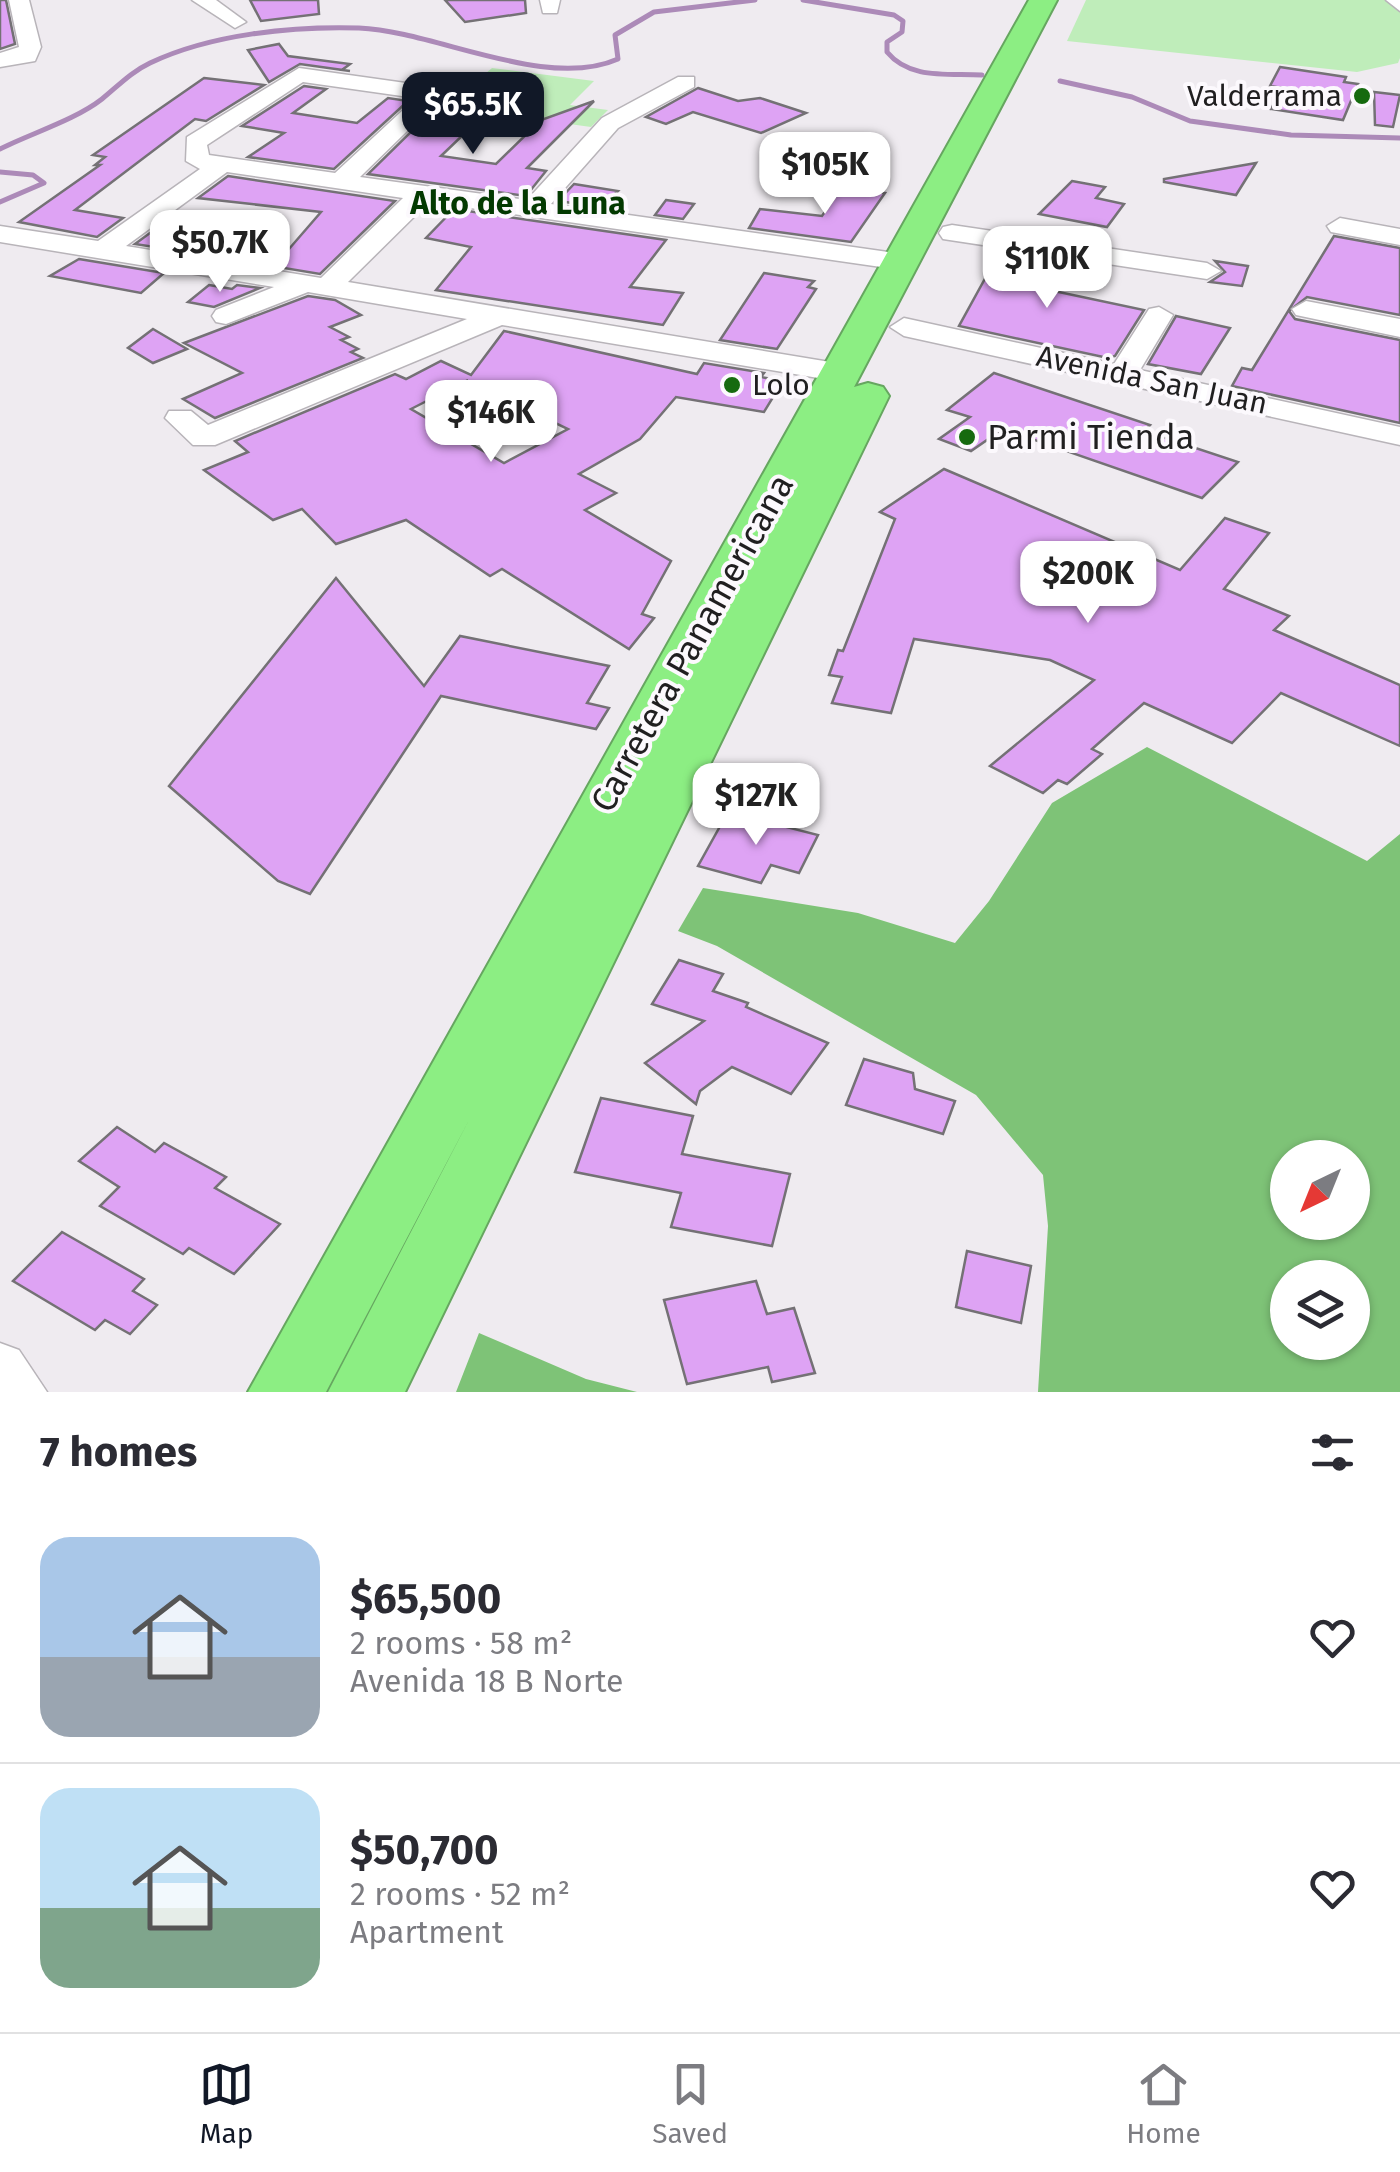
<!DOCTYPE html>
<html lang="en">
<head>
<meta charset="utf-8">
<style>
  :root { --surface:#fff; --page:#f2f2f3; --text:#2b2b33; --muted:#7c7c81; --line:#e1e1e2; --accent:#111827 }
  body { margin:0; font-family:"Fira Sans",sans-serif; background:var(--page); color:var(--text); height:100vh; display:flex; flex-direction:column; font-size:38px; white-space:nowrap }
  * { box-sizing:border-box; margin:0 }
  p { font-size:32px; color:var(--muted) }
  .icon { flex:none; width:55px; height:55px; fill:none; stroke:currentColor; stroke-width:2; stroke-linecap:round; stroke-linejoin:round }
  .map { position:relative; height:1392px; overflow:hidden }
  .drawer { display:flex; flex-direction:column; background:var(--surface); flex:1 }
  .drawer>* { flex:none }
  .needle { width:65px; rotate:223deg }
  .tools { position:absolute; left:1270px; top:1140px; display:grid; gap:20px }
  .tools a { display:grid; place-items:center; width:100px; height:100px; border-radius:50%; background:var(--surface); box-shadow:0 2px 8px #0004; font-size:50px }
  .price { position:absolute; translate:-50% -85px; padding:0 22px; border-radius:20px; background:#fff; color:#222; font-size:32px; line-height:65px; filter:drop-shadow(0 2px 5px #0008) }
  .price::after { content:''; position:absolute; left:50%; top:60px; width:30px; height:22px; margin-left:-15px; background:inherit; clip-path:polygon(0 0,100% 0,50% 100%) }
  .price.selected { background:var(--accent); color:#fff }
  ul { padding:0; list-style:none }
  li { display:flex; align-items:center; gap:30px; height:250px; padding:0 40px }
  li+li { border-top:2px solid var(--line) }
  li span { display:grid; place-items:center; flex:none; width:280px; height:200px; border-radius:30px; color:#555 }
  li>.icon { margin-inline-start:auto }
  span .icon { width:120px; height:120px; fill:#fffc; stroke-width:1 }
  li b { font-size:42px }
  h2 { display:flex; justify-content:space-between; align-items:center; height:120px; padding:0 40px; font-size:42px }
  .tab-bar { display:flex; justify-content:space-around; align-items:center; height:140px; border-top:2px solid var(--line); background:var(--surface); font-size:28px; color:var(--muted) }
  .tab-bar a { display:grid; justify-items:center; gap:5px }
  .tab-bar .selected { color:var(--accent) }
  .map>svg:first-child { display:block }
  .green { fill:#bfedba }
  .forest { fill:#7ec377; fill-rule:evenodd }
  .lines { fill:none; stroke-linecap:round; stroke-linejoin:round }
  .stream { stroke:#ac8ab8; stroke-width:5 }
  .building { fill:#dea3f4; stroke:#747175; stroke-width:2.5; fill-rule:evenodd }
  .minor-casing { stroke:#b8b4b9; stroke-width:3 }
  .highway-casing { stroke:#66a660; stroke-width:4 }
  .minor { fill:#fff; fill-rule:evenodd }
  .highway { fill:#8cee83; fill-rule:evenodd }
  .poi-dot { fill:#166a0f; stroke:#fcf9fd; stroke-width:4 }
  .labels { text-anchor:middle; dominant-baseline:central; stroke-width:8; stroke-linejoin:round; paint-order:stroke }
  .far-poi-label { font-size:30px; fill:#201f20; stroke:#fcf9fd; text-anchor:end }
  .far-street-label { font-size:30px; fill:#201f20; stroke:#fcf9fd }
  .far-neighbourhood-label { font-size:32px; font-weight:bold; fill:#033901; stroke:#fcf9fd }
  .poi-label { font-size:35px; fill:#201f20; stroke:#fcf9fd; text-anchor:start }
  .street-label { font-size:35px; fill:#201f20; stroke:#fcf9fd }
</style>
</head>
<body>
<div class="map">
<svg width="1400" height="1392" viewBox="0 0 1400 1392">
  <rect width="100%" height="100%" fill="#efebf0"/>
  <!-- green -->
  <g class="green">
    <polygon points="1086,0 1389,0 1400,12 1400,58 1398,63 1357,72 1067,41"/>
    <polygon points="492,68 594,81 570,105 608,110 591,127 446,107"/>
  </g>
  <!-- forest -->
  <g class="forest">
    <path d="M 1147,747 L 1367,861 L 1400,834 L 1400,1392 L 1038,1392 L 1048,1226 L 1043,1175 L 976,1095 L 717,946 L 678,931 L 703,888 L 858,913 L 955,943 L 989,901 L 1052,803 ZM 1288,1158 L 1352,1158 L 1352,1222 L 1288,1222 ZM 1288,1278 L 1352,1278 L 1352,1342 L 1288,1342 Z"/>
    <polygon points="479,1333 586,1379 637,1392 456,1392"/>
  </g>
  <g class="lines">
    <!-- stream -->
    <g class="stream">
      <path d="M 803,0 L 894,15 L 903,21 L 902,32 L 887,42 L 887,52 C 910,80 948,73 982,75"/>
      <polyline points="1060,81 1132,97 1190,121 1291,135 1400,138"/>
      <path d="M 0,149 C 32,133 75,120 102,99 C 118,86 131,72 150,63 C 211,34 293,26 359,28 C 435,31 546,91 618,59 L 615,35 L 654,12 L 755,0"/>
      <polyline points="0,172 33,175 44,183 0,202"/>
    </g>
  </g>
  <!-- building -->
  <g class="building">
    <polygon points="0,0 6,0 15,44 0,49"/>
    <polygon points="250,0 318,0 319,14 261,21"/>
    <polygon points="445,0 525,0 526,13 465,22"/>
    <polygon points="279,44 288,56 350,64 342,70 350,71 300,64 269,82 248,50"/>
    <polygon points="1280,67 1346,77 1344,82 1358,84 1343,120 1271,109 1282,88 1270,86"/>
    <polygon points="204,78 264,85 206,121 195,119 75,210 123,218 97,237 19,222 100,165 95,165 105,157 93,155"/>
    <polygon points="304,86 326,89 293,113 357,123 388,98 408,101 334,169 248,157 284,133 242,126"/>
    <polygon points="698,88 738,101 760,98 806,113 761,133 693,112 666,124 646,117"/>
    <polygon points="1374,92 1400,95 1393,127 1375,125"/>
    <polygon points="594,101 527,168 546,171 526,196 368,174 425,118 464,123 455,132 464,134 441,156 496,164 541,120"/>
    <polygon points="1256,163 1236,195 1164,182 1164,179"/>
    <polygon points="228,176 395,201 320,274 260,264 279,247 289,249 321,212 198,198"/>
    <polygon points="1072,181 1105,187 1096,198 1124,204 1107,227 1039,214"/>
    <polygon points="574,184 618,191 602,207 558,201"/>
    <polygon points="842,187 885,193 851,242 749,228 760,209 822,216"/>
    <polygon points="666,200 694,204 683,219 655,215"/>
    <polygon points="454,209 666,240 630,287 683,293 663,325 436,290 471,247 426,238"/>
    <polygon points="154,230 191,235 186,239 199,240 186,252 135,244"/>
    <polygon points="1334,236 1400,248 1400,315 1307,297 1289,311 1295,319 1400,340 1400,423 1232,386 1242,368 1252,370"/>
    <polygon points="998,255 1059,265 1054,291 1144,310 1115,356 1108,358 959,326"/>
    <polygon points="79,259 164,273 141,293 50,276"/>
    <polygon points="1215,261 1248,266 1242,286 1210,282 1225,272"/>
    <polygon points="764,273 814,281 808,287 816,289 777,349 720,340"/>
    <polygon points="209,285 232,289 237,285 260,288 214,307 188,302"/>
    <polygon points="308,296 335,300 361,315 330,327 349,337 341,340 358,349 351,352 363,358 215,418 183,399 242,373 184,343"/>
    <polygon points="1176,316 1230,328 1201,374 1148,364"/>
    <polygon points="153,329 187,349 153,363 128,348"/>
    <path d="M 504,331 L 697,374 L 704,363 L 764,373 L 761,377 L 783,381 L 764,412 L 676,397 L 640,439 L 579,474 L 616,493 L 585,510 L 671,561 L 642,614 L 654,618 L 629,649 L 502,569 L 490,576 L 406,520 L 336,544 L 302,509 L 273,520 L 204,470 L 248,452 L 235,441 L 395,374 L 406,379 L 441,361 L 471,375 ZM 468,380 L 467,381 L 568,429 L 504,463 L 411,409 Z"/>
    <polygon points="994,373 1150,425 1144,431 1238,462 1202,498 1003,429 971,451 939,439 970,417 947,410"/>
    <polygon points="944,469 1180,570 1225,518 1269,533 1224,589 1289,616 1274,630 1400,685 1400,746 1281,693 1232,743 1144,703 1092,749 1102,754 1067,784 1058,780 1043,793 990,766 1094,680 1050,660 914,639 891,713 832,703 842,677 829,675 838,650 843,651 895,519 880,512"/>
    <polygon points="336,578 424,686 460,636 609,666 587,703 609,708 596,729 441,696 310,894 278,881 169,786"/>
    <polygon points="728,812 818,835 799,873 771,865 761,883 698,866"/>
    <polygon points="679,960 723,974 713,991 748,1003 746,1007 828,1043 791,1094 732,1067 700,1091 696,1104 645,1063 704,1021 652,1004"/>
    <polygon points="864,1059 913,1073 915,1089 955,1101 943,1134 846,1105"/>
    <polygon points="601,1098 693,1116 682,1154 790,1174 772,1246 671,1227 681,1193 575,1172"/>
    <polygon points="117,1127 155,1152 164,1143 226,1177 215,1188 280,1224 234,1274 189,1248 183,1254 100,1206 119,1187 79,1161"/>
    <polygon points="62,1232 144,1279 133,1291 157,1305 130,1334 105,1320 95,1330 13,1281"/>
    <polygon points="967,1251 1031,1266 1021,1323 956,1307"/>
    <polygon points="756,1281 767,1314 794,1308 815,1373 772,1382 768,1367 687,1384 664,1300"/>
  </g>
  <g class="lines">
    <!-- minor casing -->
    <g class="minor-casing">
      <g id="minor">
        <polygon points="9,0 29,0 41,47 35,61 0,67 0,53 19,47"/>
        <polygon points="192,0 216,0 246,22 235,28"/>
        <polygon points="540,0 560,0 557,13 543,13"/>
        <polygon points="1386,0 1400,0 1400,11"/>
        <path d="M 299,68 L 434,87 L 445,94 L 360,177 L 527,200 L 602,118 L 678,77 L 694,77 L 694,87 L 618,128 L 551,204 L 902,254 L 915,262 L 902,270 L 429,202 L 348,282 L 842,364 L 857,373 L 842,382 L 502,325 L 215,445 L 193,445 L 165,418 L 169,411 L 191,411 L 208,425 L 467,319 L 308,292 L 226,324 L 216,322 L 212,316 L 216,310 L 274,287 L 0,242 L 0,226 L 98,241 L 200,169 L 186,161 L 187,137 ZM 303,82 L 416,98 L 335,173 L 209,155 L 207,145 ZM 227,172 L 403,198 L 321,278 L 126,246 Z"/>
        <polygon points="1340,218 1400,229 1400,245 1331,232 1327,226"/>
        <polygon points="952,225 1207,263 1221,271 1207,279 943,239 939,233 943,227"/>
        <polygon points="1306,301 1400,319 1400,337 1296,315 1292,309"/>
        <polygon points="1159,307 1173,315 1140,370 1400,427 1400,445 904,336 890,327 904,318 1114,364 1149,309"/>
        <polygon points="0,1343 19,1350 47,1392 0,1392"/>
      </g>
    </g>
    <!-- highway casing -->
    <g class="highway-casing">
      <polygon id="highway" points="1029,0 1057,0 854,387 868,383 883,387 889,396 405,1392 328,1392 470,1118 326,1392 248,1392"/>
    </g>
    <!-- minor -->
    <use href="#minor" class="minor"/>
    <!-- highway -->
    <use href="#highway" class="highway"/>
  </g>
  <!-- markers -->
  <g class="poi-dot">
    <circle cx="1362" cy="96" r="10"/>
    <circle cx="732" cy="385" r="10"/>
    <circle cx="967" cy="437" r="10"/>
  </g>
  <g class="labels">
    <!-- far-poi labels -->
    <g class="far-poi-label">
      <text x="1342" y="96">Valderrama</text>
      <text x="752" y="385" text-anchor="start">Lolo</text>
    </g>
    <!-- far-street labels -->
    <g class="far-street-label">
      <text transform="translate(1152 380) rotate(12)">Avenida San Juan</text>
    </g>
    <!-- far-neighbourhood labels -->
    <g class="far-neighbourhood-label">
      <text x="518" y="203">Alto de la Luna</text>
    </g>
    <!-- poi labels -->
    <g class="poi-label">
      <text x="987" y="437">Parmi Tienda</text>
    </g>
    <!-- street labels -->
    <g class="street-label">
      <text transform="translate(692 643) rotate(-61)">Carretera Panamericana</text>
    </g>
  </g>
</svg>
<div class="tools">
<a><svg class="needle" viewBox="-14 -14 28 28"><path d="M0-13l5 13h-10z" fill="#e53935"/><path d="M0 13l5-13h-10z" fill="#7c7c81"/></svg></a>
<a><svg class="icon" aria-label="layers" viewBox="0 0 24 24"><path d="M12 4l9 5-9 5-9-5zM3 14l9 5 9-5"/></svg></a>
</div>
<b class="price selected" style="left:473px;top:157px">$65.5K</b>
<b class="price" style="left:825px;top:217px">$105K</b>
<b class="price" style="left:220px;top:295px">$50.7K</b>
<b class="price" style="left:1047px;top:311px">$110K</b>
<b class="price" style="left:491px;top:465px">$146K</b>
<b class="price" style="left:1088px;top:626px">$200K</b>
<b class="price" style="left:756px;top:848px">$127K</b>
</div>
<section class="drawer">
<h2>7 homes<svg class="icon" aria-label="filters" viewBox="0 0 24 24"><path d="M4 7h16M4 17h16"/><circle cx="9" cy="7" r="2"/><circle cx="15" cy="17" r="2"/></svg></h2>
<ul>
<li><span style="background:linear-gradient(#a9c7e8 60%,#9aa5b1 0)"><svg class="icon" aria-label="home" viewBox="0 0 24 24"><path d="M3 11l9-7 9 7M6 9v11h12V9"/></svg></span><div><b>$65,500</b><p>2 rooms · 58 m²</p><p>Avenida 18 B Norte</p></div><svg class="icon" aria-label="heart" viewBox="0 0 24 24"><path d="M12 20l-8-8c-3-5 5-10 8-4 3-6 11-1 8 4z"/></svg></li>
<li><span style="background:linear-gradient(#bfe0f5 60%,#7fa58c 0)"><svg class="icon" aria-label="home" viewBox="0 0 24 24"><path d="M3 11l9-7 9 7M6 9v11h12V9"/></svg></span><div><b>$50,700</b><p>2 rooms · 52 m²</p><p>Apartment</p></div><svg class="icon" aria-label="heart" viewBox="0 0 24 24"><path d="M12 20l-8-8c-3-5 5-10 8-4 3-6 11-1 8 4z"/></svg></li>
</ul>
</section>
<nav class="tab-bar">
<a class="selected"><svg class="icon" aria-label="map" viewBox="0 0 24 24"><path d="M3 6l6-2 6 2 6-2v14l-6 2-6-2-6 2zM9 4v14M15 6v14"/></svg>Map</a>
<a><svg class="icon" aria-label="saved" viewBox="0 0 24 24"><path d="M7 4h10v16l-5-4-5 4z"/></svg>Saved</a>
<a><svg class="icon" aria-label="home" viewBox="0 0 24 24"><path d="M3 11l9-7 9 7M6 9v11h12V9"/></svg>Home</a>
</nav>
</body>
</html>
